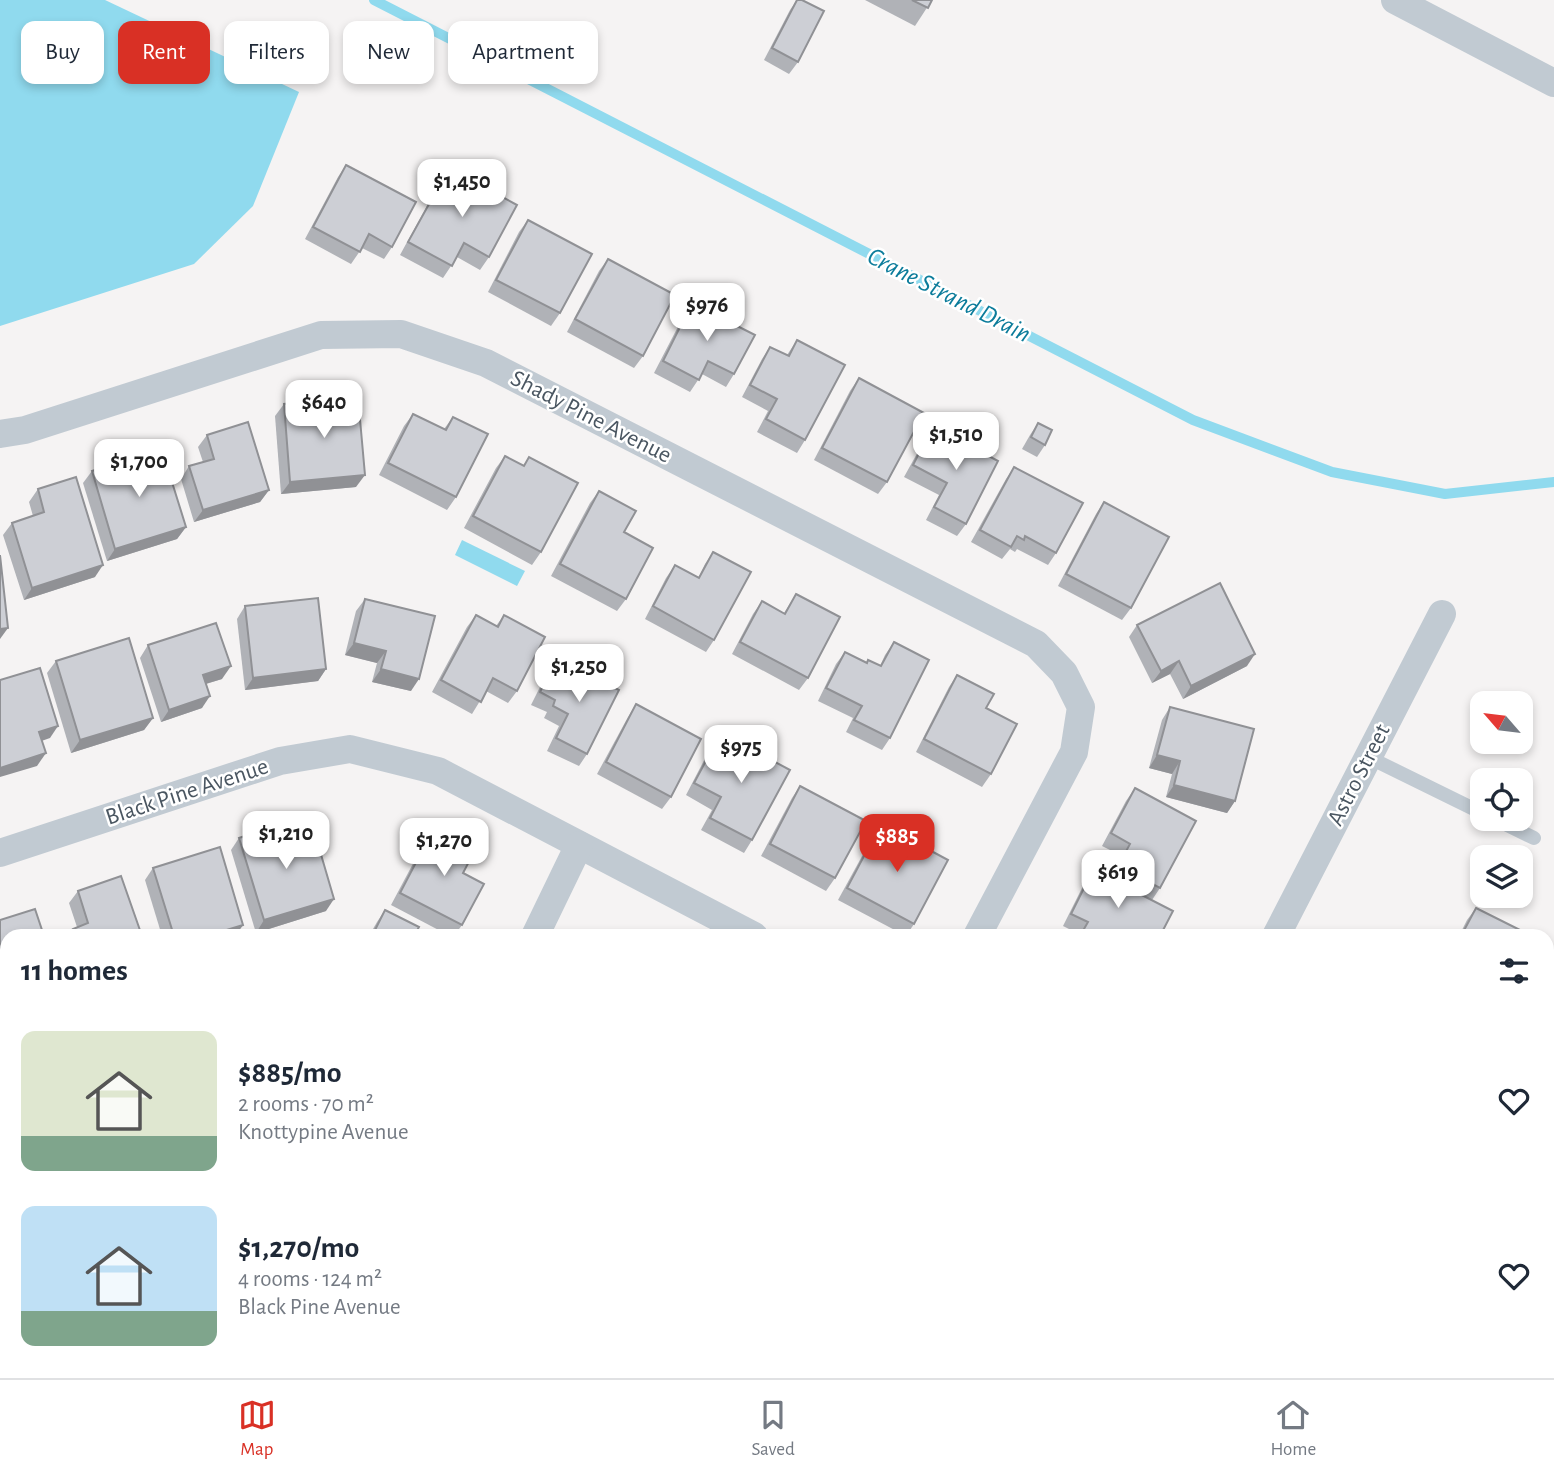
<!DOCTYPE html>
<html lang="en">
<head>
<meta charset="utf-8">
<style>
  :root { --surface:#fff; --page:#f2f2f3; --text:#1f2937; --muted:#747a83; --line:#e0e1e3; --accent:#d93025 }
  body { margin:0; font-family:"Alegreya Sans",sans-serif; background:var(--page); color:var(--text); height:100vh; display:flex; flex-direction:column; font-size:26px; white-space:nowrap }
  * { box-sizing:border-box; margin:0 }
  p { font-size:23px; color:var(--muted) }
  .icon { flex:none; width:38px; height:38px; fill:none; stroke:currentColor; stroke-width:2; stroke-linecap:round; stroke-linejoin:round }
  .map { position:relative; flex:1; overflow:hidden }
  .details { position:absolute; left:0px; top:929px; width:1554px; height:450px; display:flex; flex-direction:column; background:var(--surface); border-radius:21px 21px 0 0; box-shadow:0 4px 10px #0003 }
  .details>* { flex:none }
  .top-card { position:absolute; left:21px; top:21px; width:700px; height:63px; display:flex; gap:14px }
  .needle { width:46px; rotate:298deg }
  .buttons { position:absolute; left:1470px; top:691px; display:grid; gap:14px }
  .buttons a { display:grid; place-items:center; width:63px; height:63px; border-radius:14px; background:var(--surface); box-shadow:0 4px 10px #0003; font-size:35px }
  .price { position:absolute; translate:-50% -60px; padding:0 16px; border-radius:14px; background:#fff; color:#222; font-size:23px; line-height:46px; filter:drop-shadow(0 2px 4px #0008) }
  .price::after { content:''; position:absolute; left:50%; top:42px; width:21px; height:16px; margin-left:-10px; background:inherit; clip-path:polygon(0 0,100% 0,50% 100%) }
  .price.active { background:var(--accent); color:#fff }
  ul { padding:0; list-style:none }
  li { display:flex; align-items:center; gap:21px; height:175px; padding:0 21px }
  li span { display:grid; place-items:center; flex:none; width:196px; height:140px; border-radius:14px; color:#555 }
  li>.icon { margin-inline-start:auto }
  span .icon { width:84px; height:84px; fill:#fffc; stroke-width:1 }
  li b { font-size:30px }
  h2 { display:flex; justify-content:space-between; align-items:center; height:84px; padding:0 21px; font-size:30px }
  .pill { padding:0 24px; border-radius:14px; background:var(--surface); box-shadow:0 4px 10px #0003; font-size:24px; line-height:63px }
  .pill.active { background:var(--accent); color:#fff }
  .dock { display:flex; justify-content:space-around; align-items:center; height:98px; border-top:2px solid var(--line); background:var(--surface); font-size:19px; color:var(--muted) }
  .dock a { display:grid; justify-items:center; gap:4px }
  .dock .active { color:var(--accent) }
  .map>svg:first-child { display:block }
  .water { fill:#90daee }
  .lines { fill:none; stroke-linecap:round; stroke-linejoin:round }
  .stream { stroke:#90daee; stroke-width:10 }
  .service { stroke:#c1cad2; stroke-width:14 }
  .minor { stroke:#c1cad2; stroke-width:28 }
  .wall { fill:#b0b2b7 }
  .shaded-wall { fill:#909195 }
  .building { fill:#cdcfd5; stroke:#909195; stroke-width:2 }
  .labels { text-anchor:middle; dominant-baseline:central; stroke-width:5; stroke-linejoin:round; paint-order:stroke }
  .street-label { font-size:24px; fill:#4a5661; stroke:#fff }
  .water-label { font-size:26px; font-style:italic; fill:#0c7c9b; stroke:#fff }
</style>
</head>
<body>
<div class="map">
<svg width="1554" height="1378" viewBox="0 0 1554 1378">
  <rect width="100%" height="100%" fill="#f5f3f3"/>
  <!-- water -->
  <g class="water">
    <polygon points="0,0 105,0 299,92 253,206 194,264 0,326"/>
    <polygon points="462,540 525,571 517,586 455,555"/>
  </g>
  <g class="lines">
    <!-- stream -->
    <polyline class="stream" points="374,0 1193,420 1332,472 1445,494 1554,482"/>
    <!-- service -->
    <g class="service">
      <polyline points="1368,757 1482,813"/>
      <polyline points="1495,819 1534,838"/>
    </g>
    <!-- minor -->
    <g class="minor">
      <polyline points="1395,0 1554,83"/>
      <polyline points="0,434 25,430 321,335 401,334 486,363 1036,644 1064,673 1081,707 1074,752 977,936"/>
      <polyline points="0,853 280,761 350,749 438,771 754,936"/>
      <polyline points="535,936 579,845"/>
      <polyline points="1276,936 1442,614"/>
      <polyline points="0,1256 7,1254"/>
      <polyline points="747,1378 750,1372"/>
      <polyline points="1049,1378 1052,1372"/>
    </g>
  </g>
  <!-- wall -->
  <g class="wall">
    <polygon points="797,0 798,62 789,74 764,60 790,10"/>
    <polygon points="865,0 932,0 915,26"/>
    <polygon points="346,165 392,247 384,259 362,248 351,264 305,239 338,177"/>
    <polygon points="449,168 489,257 480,270 457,257 443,278 400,255 441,180"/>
    <polygon points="528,220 560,313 551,326 488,292 519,232"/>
    <polygon points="608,259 643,356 634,368 567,332 599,271"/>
    <polygon points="692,303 734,374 726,387 702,374 690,392 654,373 684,315"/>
    <polygon points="797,340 805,440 797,453 757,432 768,411 742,397 762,359 770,347 787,355"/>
    <polygon points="859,378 887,482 878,494 814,460 850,391"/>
    <polygon points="284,404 356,487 281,494 275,416"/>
    <polygon points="413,414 444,429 453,417 456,497 447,510 379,475 404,426"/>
    <polygon points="1038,423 1045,445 1037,457 1022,449 1030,435"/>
    <polygon points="933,426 966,524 957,536 926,520 939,495 904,477 925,439"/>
    <polygon points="207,435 269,490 260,502 194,522 181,479 189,466 203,462 198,447"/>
    <polygon points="505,456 523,466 529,457 541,552 532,565 464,528 496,468"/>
    <polygon points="1014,467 1056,553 1048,565 1017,549 1015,552 1010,549 1002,559 971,542 1006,479"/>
    <polygon points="92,471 186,527 177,539 107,561 83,483"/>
    <polygon points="38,489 95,577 24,600 3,535 12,523 33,516 29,502"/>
    <polygon points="599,491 624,532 626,599 617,611 551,576 590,503"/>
    <polygon points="1104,502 1131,608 1122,620 1058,586 1096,514"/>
    <polygon points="713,552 714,640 706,652 645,619 666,578 675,565 698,578 705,564"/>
    <polygon points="796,594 808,678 799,690 732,654 753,614 762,601 784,613"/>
    <polygon points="365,599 411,691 372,682 377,663 345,655 356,611"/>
    <polygon points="245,606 326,669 318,681 245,690 237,619"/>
    <polygon points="476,615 496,626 504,615 517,691 508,703 486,691 472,714 432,692 467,627"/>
    <polygon points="1137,625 1247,666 1183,699 1170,674 1152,683 1129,637"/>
    <polygon points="894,642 890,738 882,750 846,732 853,718 818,701 836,664 845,652 866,663 868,660 880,666 885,655"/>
    <polygon points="148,645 222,679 206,684 202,708 161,722 140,658"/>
    <polygon points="556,659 587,754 579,766 547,751 559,726 544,718 547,712 531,705 548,671"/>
    <polygon points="56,661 153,718 144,730 71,753 47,673"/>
    <polygon points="957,675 986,708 991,774 982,787 916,752 949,687"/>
    <polygon points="636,704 671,797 662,809 597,774 628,717"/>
    <polygon points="1170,707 1235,801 1227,813 1166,797 1172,774 1149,768 1162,720"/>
    <polygon points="721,733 752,840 744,853 701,830 712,810 686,795 712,745"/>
    <polygon points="800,786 835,878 826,891 761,856 792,798"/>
    <polygon points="1135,788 1160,888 1152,900 1160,936 1078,936 1079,934 1063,926 1085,882 1093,870 1110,878 1122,856 1102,846 1126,801"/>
    <polygon points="881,824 914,924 906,936 838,900 873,836"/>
    <polygon points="434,828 463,873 462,925 454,936 450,936 391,905 425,841"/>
    <polygon points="239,838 292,841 326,911 256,933 231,850"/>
    <polygon points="153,868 243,925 235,936 162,936 145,880"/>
    <polygon points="78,891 142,936 68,936 73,929 77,927 69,903"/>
    <polygon points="1476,908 1522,936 1459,936 1467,920"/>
    <polygon points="385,910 414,936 369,936 377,922"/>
    <polygon points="7,1111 7,1125 4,1116"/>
    <polygon points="27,1372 117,1372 112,1378 29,1378"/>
    <polygon points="873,1372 922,1372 919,1378 884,1378"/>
    <polygon points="1301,1372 1358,1372 1366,1378 1298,1378"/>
  </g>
  <!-- shaded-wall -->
  <g class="shaded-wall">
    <polygon points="365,475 356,487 281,494 290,482"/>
    <polygon points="269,490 260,502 194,522 203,510"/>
    <polygon points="186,527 177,539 107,561 115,549"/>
    <polygon points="103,565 95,577 24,600 32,588"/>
    <polygon points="8,628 0,639 0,629"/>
    <polygon points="354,643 386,651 377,663 345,655"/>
    <polygon points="1255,654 1247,666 1183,699 1191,686"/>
    <polygon points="1179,661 1170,674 1152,683 1161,671"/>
    <polygon points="231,666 222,679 195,687 203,675"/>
    <polygon points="326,669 318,681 245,690 253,678"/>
    <polygon points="381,669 419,679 411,691 372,682"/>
    <polygon points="210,696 202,708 161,722 169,710"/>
    <polygon points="153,718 144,730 71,753 80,740"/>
    <polygon points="58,726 50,738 30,745 39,732"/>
    <polygon points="46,753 37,766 0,777 0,768"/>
    <polygon points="1157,755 1180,761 1172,774 1149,768"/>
    <polygon points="1174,785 1235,801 1227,813 1166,797"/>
    <polygon points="334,899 326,911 256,933 264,920"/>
    <polygon points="243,925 235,936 207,936"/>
    <polygon points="7,991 7,1000 0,1002 0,993"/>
    <polygon points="7,1178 7,1188 0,1190 0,1181"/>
    <polygon points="113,1372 117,1372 112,1378 94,1378"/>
    <polygon points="138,1372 150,1372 135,1377"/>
  </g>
  <!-- building -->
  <g class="building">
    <polygon points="797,0 802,0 824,11 798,62 772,48"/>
    <polygon points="912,0 932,0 928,8"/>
    <polygon points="346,165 416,202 392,247 369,234 360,252 313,227"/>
    <polygon points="449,168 517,205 489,257 464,243 452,266 408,242"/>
    <polygon points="528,220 592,254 560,313 496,280"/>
    <polygon points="608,259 675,295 643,356 575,319"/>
    <polygon points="692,303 755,335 734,374 708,361 699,380 663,361"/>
    <polygon points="797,340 845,365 805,440 766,419 777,399 750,385 770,347 789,356"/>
    <polygon points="859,378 924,413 887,482 822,448"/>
    <polygon points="358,397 365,475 290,482 284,404"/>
    <polygon points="413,414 446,430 453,417 488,434 456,497 388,463"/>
    <polygon points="248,422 269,490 203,510 189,466 214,459 207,435"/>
    <polygon points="1038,423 1052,430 1045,445 1031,437"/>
    <polygon points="933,426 998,461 966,524 934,507 947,483 913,465"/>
    <polygon points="162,450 186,527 115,549 92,471"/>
    <polygon points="505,456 524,466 529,457 578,483 541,552 473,516"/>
    <polygon points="1014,467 1083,503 1056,553 1025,536 1024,540 1017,536 1011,547 980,530"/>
    <polygon points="76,477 103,565 32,588 12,523 44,512 38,489"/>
    <polygon points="599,491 636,511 624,532 653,548 626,599 560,564"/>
    <polygon points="1104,502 1169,537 1131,608 1066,574"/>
    <polygon points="713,552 751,572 714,640 653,606 675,565 699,578"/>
    <polygon points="0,555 8,628 0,629"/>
    <polygon points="1220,583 1255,654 1191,686 1179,661 1161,671 1137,625"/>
    <polygon points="796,594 840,617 808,678 740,642 762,601 785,614"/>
    <polygon points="318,598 326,669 253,678 245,606"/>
    <polygon points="365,599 435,616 419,679 381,669 386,651 354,643"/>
    <polygon points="476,615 498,627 504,615 545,637 517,691 493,678 481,702 441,680"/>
    <polygon points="216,623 231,666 203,675 210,696 169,710 148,645"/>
    <polygon points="129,638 153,718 80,740 56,661"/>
    <polygon points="894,642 929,660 890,738 854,720 862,706 826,688 845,652 867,663 868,660 881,666"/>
    <polygon points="556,659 619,690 587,754 556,738 568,714 553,706 555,700 540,692"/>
    <polygon points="40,668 58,726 39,732 46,753 0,768 0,680"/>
    <polygon points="957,675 994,694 986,708 1017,724 991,774 924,739"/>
    <polygon points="636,704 701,739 671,797 606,762"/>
    <polygon points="1170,707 1254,729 1235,801 1174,785 1180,761 1157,755"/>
    <polygon points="721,733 790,770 752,840 710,818 721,797 694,783"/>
    <polygon points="800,786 866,821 835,878 770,844"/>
    <polygon points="1135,788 1196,821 1160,888 1118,866 1130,844 1111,833"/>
    <polygon points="286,823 292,841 315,834 334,899 264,920 239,838"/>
    <polygon points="881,824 948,860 914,924 847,888"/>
    <polygon points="434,828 475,850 463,873 484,884 462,925 400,893"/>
    <polygon points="220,847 243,925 207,936 174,936 153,868"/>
    <polygon points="1093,870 1173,911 1160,936 1080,936 1088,922 1071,914"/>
    <polygon points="121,876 142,936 76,936 73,929 88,923 78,891"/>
    <polygon points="1476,908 1524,932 1522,936 1461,936"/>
    <polygon points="35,909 44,936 7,936 7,991 0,993 0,920"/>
    <polygon points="385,910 419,927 414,936 372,936"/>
    <polygon points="642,931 652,936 639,936"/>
    <polygon points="0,1120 7,1143 7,1178 0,1181"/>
    <polygon points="7,1356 7,1372 13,1372 15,1378 0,1378 0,1358"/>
    <polygon points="40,1372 113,1372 94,1378 42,1378"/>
    <polygon points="579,1372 680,1372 677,1378 576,1378"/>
    <polygon points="861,1372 863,1372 874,1378 858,1378"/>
    <polygon points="904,1372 922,1372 919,1378 915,1378"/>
    <polygon points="1304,1372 1358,1372 1367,1377 1366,1378 1307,1378 1302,1375"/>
  </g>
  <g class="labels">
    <!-- street labels -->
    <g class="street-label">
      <text transform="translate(591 417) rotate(27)">Shady Pine Avenue</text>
      <text transform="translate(1359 775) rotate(-63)">Astro Street</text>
      <text transform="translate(187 792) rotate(-18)">Black Pine Avenue</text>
    </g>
    <!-- water labels -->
    <g class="water-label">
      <text transform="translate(949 295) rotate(27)">Crane Strand Drain</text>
    </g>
  </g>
</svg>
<div class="buttons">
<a><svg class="needle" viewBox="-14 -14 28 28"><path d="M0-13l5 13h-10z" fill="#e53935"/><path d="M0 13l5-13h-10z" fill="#747a83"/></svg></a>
<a><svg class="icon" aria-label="locate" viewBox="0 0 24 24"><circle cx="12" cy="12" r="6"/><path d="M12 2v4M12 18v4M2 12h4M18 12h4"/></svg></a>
<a><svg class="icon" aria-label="layers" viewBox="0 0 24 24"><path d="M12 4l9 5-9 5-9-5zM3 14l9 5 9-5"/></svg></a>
</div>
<b class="price" style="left:462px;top:219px">$1,450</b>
<b class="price" style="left:707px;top:343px">$976</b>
<b class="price" style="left:324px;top:440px">$640</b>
<b class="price" style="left:956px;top:472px">$1,510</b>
<b class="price" style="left:139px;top:499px">$1,700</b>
<b class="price" style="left:579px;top:704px">$1,250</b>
<b class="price" style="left:741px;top:785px">$975</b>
<b class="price" style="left:286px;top:871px">$1,210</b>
<b class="price active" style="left:897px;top:874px">$885</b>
<b class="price" style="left:444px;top:878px">$1,270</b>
<b class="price" style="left:1118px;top:910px">$619</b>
<div class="top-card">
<a class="pill">Buy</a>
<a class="pill active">Rent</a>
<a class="pill">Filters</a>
<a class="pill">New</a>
<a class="pill">Apartment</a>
</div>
<section class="details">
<h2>11 homes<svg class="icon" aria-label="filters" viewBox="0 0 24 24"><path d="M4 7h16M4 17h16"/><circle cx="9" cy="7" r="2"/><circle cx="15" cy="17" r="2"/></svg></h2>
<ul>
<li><span style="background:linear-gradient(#dfe7d0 75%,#7fa58c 0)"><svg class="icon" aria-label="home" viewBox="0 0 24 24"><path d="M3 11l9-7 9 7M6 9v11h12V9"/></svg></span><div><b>$885/mo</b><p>2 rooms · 70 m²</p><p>Knottypine Avenue</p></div><svg class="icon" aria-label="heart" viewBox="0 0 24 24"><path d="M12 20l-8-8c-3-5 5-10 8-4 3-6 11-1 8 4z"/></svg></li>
<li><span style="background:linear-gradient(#bfe0f5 75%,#7fa58c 0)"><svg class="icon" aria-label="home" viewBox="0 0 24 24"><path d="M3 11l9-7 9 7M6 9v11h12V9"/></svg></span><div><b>$1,270/mo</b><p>4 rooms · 124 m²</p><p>Black Pine Avenue</p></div><svg class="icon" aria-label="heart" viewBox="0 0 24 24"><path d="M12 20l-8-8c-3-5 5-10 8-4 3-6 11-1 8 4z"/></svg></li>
</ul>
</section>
</div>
<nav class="dock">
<a class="active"><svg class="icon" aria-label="map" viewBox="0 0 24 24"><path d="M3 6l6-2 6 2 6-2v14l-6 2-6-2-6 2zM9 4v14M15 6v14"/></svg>Map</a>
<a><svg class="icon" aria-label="saved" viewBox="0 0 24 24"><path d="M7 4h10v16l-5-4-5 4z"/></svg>Saved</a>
<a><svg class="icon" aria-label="home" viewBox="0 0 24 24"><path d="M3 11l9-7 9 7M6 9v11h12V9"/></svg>Home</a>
</nav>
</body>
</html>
